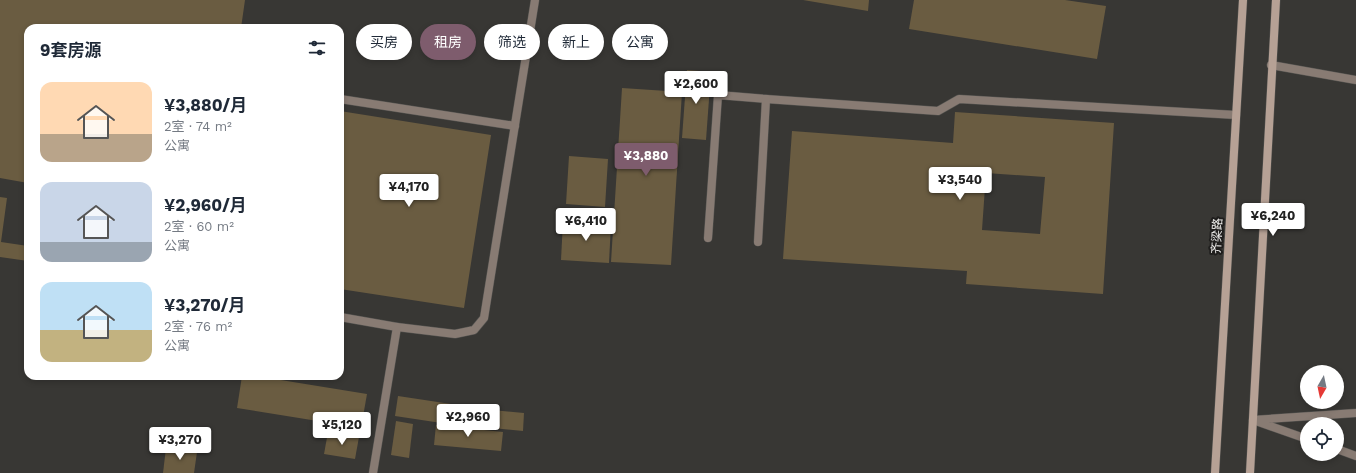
<!DOCTYPE html>
<html lang="zh">
<head>
<meta charset="utf-8">
<style>
  :root { --surface:#fff; --page:#f2f2f3; --text:#1f2937; --muted:#747a83; --accent:#7e5c6d }
  body { margin:0; font-family:"Work Sans","Noto Sans SC",sans-serif; background:var(--page); color:var(--text); height:100vh; display:flex; flex-direction:column; font-size:15px; white-space:nowrap }
  * { box-sizing:border-box; margin:0 }
  p { font-size:13px; color:var(--muted) }
  .icon { flex:none; width:22px; height:22px; fill:none; stroke:currentColor; stroke-width:2; stroke-linecap:round; stroke-linejoin:round }
  .map { position:relative; flex:1; overflow:hidden }
  .drawer { position:absolute; left:24px; top:24px; width:320px; height:356px; display:flex; flex-direction:column; background:var(--surface); border-radius:12px; box-shadow:0 2px 6px #0003 }
  .drawer>* { flex:none }
  .top-card { position:absolute; left:356px; top:24px; width:380px; height:36px; display:flex; gap:8px }
  .needle { width:26px; rotate:189deg }
  .buttons { position:absolute; left:1300px; top:365px; display:grid; gap:8px }
  .buttons a { display:grid; place-items:center; width:44px; height:44px; border-radius:50%; background:var(--surface); box-shadow:0 2px 6px #0003; font-size:20px }
  .price { position:absolute; translate:-50% -34px; padding:0 9px; border-radius:4px; background:#fff; color:#222; font-size:13px; line-height:26px; filter:drop-shadow(0 1px 2px #0008) }
  .price::after { content:''; position:absolute; left:50%; top:24px; width:12px; height:9px; margin-left:-6px; background:inherit; clip-path:polygon(0 0,100% 0,50% 100%) }
  .price.current { background:var(--accent); color:#fff }
  ul { padding:0; list-style:none }
  li { display:flex; align-items:center; gap:12px; height:100px; padding:0 16px }
  li span { display:grid; place-items:center; flex:none; width:112px; height:80px; border-radius:12px; color:#555 }
  li>.icon { margin-inline-start:auto }
  span .icon { width:48px; height:48px; fill:#fffc; stroke-width:1 }
  li b { font-size:17px }
  h2 { display:flex; justify-content:space-between; align-items:center; height:48px; padding:0 16px; font-size:17px }
  .pill { padding:0 14px; border-radius:18px; background:var(--surface); box-shadow:0 2px 6px #0003; font-size:14px; line-height:36px }
  .pill.current { background:var(--accent); color:#fff }
  .map>svg:first-child { display:block }
  .building { fill:#6a5c41; fill-rule:evenodd }
  .lines { fill:none; stroke-linecap:round; stroke-linejoin:round }
  .lane-casing { stroke:#555451; stroke-width:9 }
  .secondary-casing { stroke:#555451; stroke-width:9 }
  .lane { stroke:#887b73; stroke-width:8 }
  .secondary { stroke:#b6a195; stroke-width:8 }
  .labels { text-anchor:middle; dominant-baseline:central; stroke-width:4; stroke-linejoin:round; paint-order:stroke }
  .street-label { font-size:12px; fill:#efeeec; stroke:#1f1e1d }
</style>
</head>
<body>
<div class="map">
<svg width="1356" height="473" viewBox="0 0 1356 473">
  <rect width="100%" height="100%" fill="#383734"/>
  <!-- building -->
  <g class="building">
    <polygon points="0,0 245,0 241,28 28,28 28,183 0,178"/>
    <polygon points="803,0 869,0 868,11"/>
    <polygon points="914,0 1065,0 1106,6 1097,59 909,29"/>
    <polygon points="687,70 711,72 706,140 682,138"/>
    <polygon points="622,88 682,92 671,265 611,262"/>
    <polygon points="340,111 491,135 464,308 340,289"/>
    <path d="M 955,112 L 1114,123 L 1103,294 L 966,284 L 967,271 L 783,259 L 792,131 L 953,143 ZM 986,173 L 1045,177 L 1040,234 L 982,230 Z"/>
    <polygon points="569,156 608,159 605,207 566,204"/>
    <polygon points="0,197 7,198 1,242 28,246 28,261 0,257"/>
    <polygon points="563,221 611,224 609,263 561,260"/>
    <polygon points="242,376 256,376 367,394 361,428 237,408"/>
    <polygon points="398,396 451,404 448,424 395,416"/>
    <polygon points="452,406 524,413 523,431 451,424"/>
    <polygon points="396,421 413,424 409,458 391,455"/>
    <polygon points="436,425 503,432 501,451 434,445"/>
    <polygon points="328,432 359,437 355,459 324,454"/>
    <polygon points="166,448 197,452 194,473 163,473"/>
  </g>
  <g class="lines">
    <!-- lane casing -->
    <g class="lane-casing">
      <g id="lane">
        <polyline points="1271,65 1356,80"/>
        <polyline points="340,99 515,126"/>
        <polyline points="708,238 718,95 766,99 938,111 959,99 1236,115"/>
        <polyline points="758,242 766,99"/>
        <polyline points="340,317 397,327 455,334 474,330 484,318 535,0"/>
        <polyline points="1307,439 1253,420 1356,413"/>
        <polyline points="1337,449 1356,456"/>
        <polyline points="373,473 397,327"/>
      </g>
    </g>
    <!-- secondary casing -->
    <g class="secondary-casing">
      <g id="secondary">
        <polyline points="1215,473 1243,0"/>
        <polyline points="1250,473 1276,0"/>
      </g>
    </g>
    <!-- lane -->
    <use href="#lane" class="lane"/>
    <!-- secondary -->
    <use href="#secondary" class="secondary"/>
  </g>
  <g class="labels">
    <!-- street labels -->
    <g class="street-label">
      <text transform="translate(1217 236) rotate(-87)">齐梁路</text>
    </g>
  </g>
</svg>
<div class="buttons">
<a><svg class="needle" viewBox="-14 -14 28 28"><path d="M0-13l5 13h-10z" fill="#e53935"/><path d="M0 13l5-13h-10z" fill="#747a83"/></svg></a>
<a><svg class="icon" aria-label="locate" viewBox="0 0 24 24"><circle cx="12" cy="12" r="6"/><path d="M12 2v4M12 18v4M2 12h4M18 12h4"/></svg></a>
</div>
<b class="price" style="left:696px;top:105px">¥2,600</b>
<b class="price current" style="left:646px;top:177px">¥3,880</b>
<b class="price" style="left:960px;top:201px">¥3,540</b>
<b class="price" style="left:409px;top:208px">¥4,170</b>
<b class="price" style="left:1273px;top:237px">¥6,240</b>
<b class="price" style="left:586px;top:242px">¥6,410</b>
<b class="price" style="left:468px;top:438px">¥2,960</b>
<b class="price" style="left:342px;top:446px">¥5,120</b>
<b class="price" style="left:180px;top:461px">¥3,270</b>
<div class="top-card">
<a class="pill">买房</a>
<a class="pill current">租房</a>
<a class="pill">筛选</a>
<a class="pill">新上</a>
<a class="pill">公寓</a>
</div>
<section class="drawer">
<h2>9套房源<svg class="icon" aria-label="filters" viewBox="0 0 24 24"><path d="M4 7h16M4 17h16"/><circle cx="9" cy="7" r="2"/><circle cx="15" cy="17" r="2"/></svg></h2>
<ul>
<li><span style="background:linear-gradient(#ffd9b3 65%,#b9a48a 0)"><svg class="icon" aria-label="home" viewBox="0 0 24 24"><path d="M3 11l9-7 9 7M6 9v11h12V9"/></svg></span><div><b>¥3,880/月</b><p>2室 · 74 m²</p><p>公寓</p></div></li>
<li><span style="background:linear-gradient(#c9d6e8 75%,#9aa5b1 0)"><svg class="icon" aria-label="home" viewBox="0 0 24 24"><path d="M3 11l9-7 9 7M6 9v11h12V9"/></svg></span><div><b>¥2,960/月</b><p>2室 · 60 m²</p><p>公寓</p></div></li>
<li><span style="background:linear-gradient(#bfe0f5 60%,#c2b280 0)"><svg class="icon" aria-label="home" viewBox="0 0 24 24"><path d="M3 11l9-7 9 7M6 9v11h12V9"/></svg></span><div><b>¥3,270/月</b><p>2室 · 76 m²</p><p>公寓</p></div></li>
</ul>
</section>
</div>
</body>
</html>
